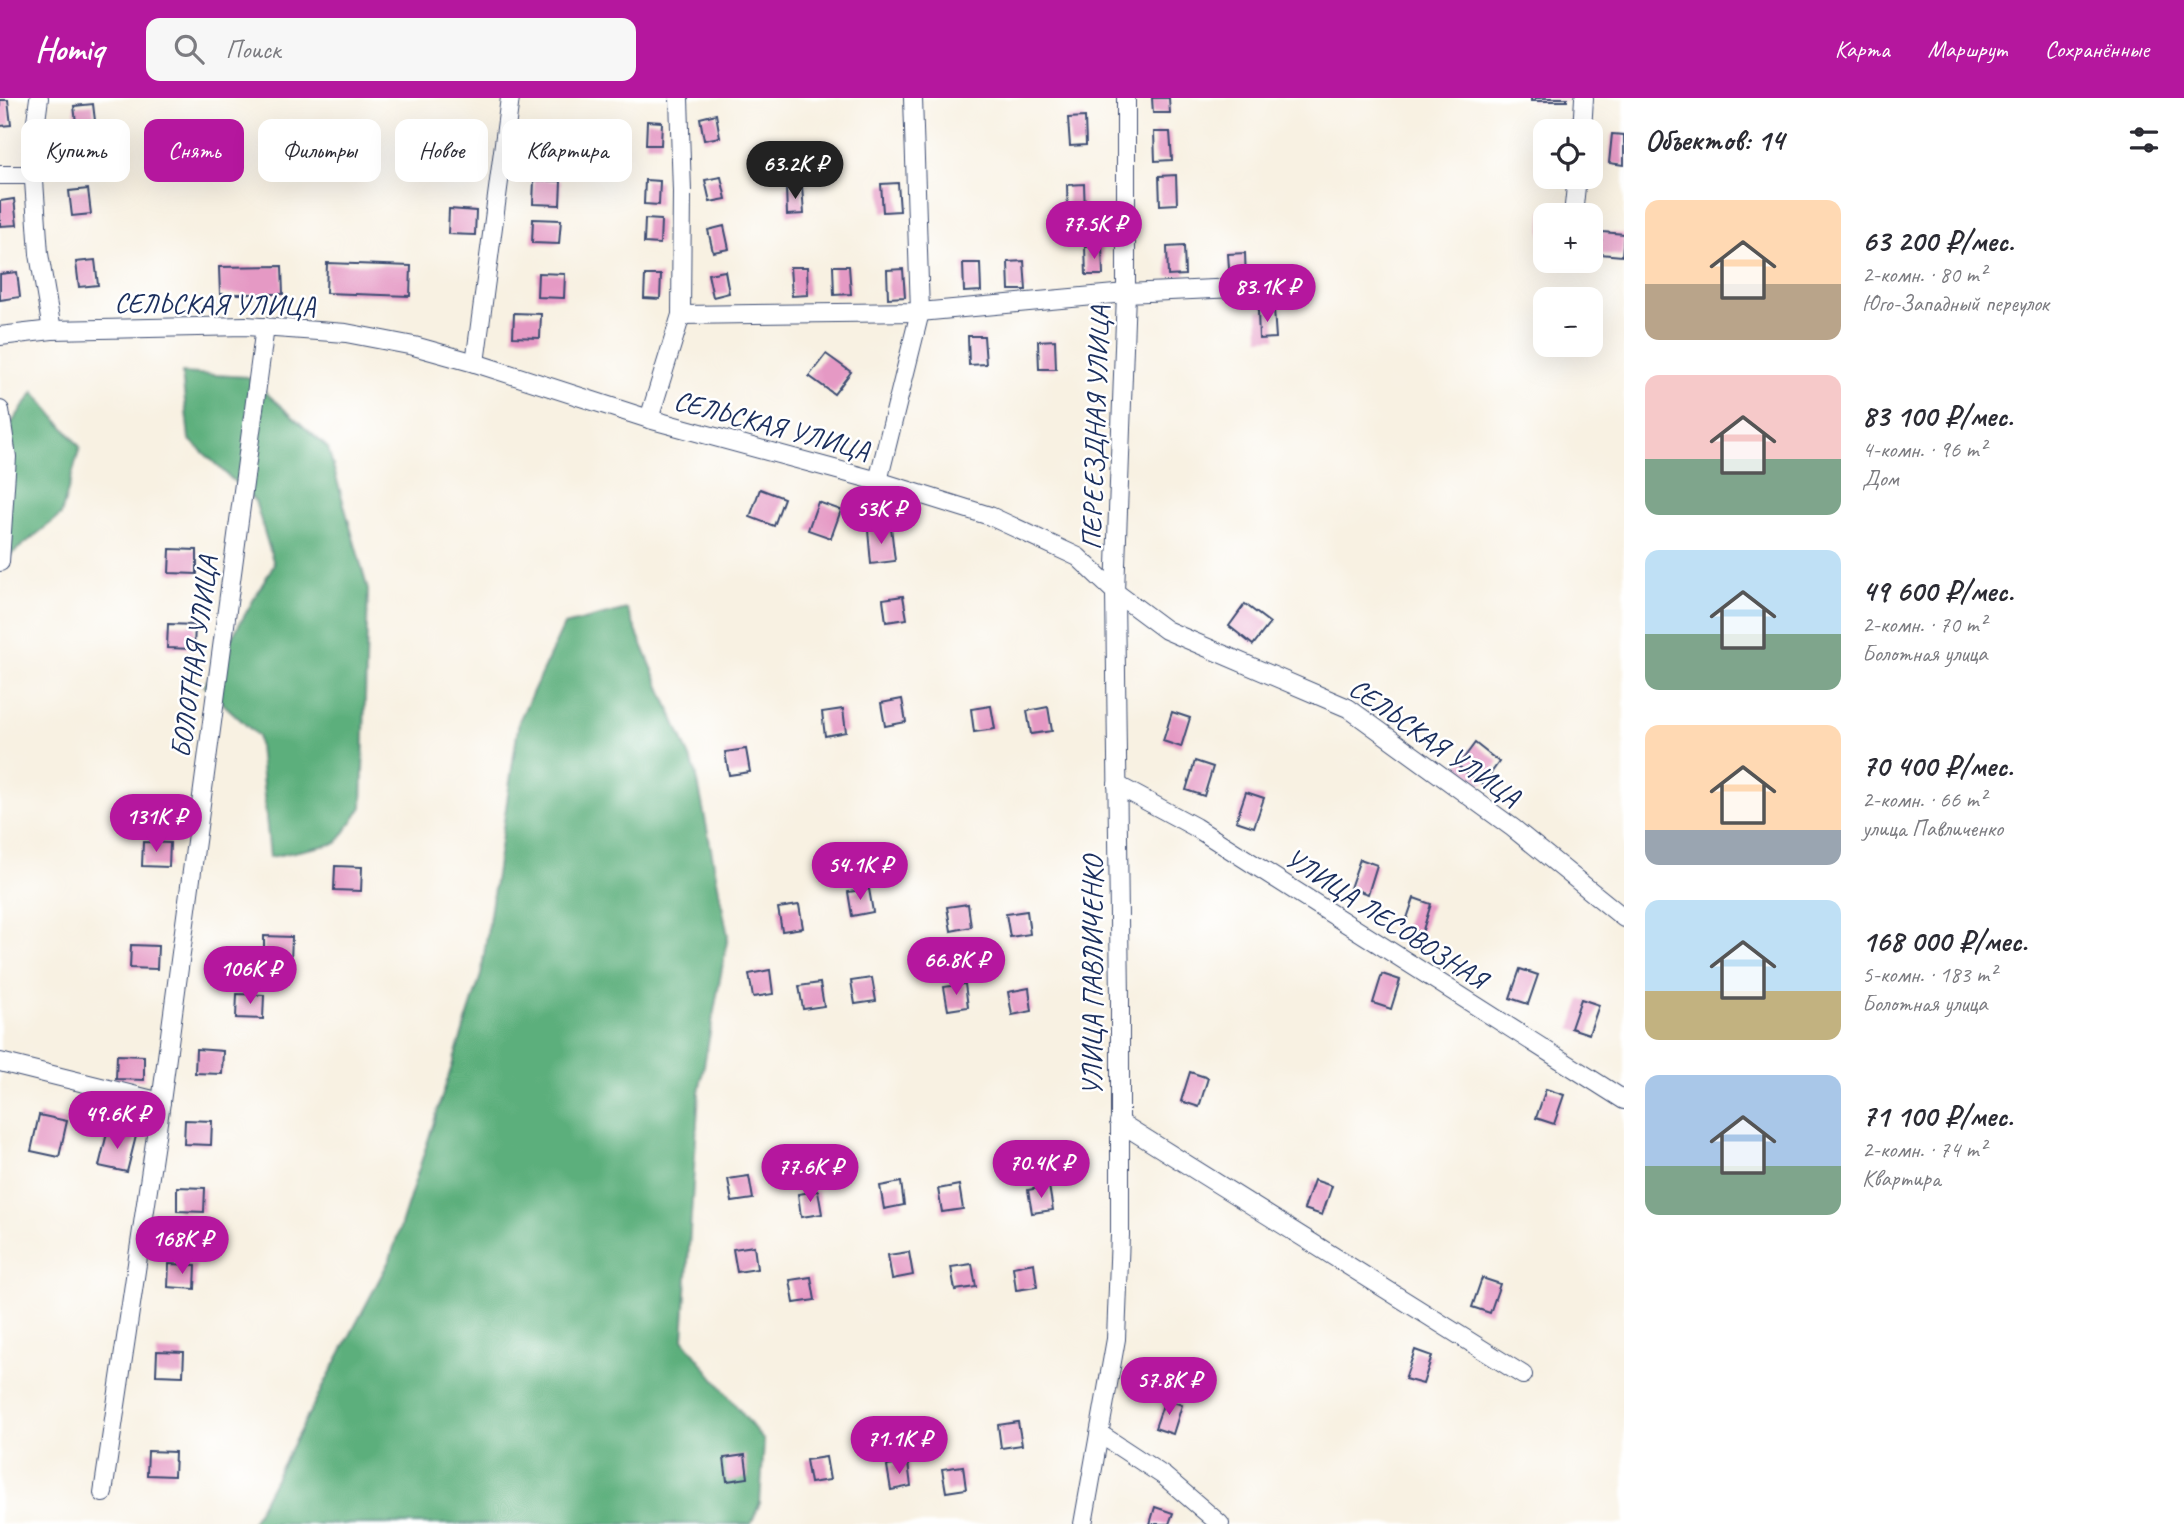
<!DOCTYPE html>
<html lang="ru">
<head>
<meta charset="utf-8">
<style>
  :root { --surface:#fff; --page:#f7f7f7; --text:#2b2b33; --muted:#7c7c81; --accent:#b5179e }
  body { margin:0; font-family:Caveat,sans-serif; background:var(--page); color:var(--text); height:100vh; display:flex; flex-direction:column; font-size:26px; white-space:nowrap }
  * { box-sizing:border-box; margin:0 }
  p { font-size:23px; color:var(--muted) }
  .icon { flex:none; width:38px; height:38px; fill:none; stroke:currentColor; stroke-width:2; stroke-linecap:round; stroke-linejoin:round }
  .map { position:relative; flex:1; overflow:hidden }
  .side { display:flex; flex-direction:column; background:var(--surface); width:560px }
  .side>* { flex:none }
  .guide { position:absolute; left:21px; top:21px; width:665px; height:63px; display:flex; gap:14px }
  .tools { position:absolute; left:1533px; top:21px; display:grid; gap:14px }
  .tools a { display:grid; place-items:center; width:70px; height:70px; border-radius:14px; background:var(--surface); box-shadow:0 7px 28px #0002; font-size:35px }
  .price { position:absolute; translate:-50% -60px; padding:0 16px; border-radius:24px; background:var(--accent); color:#fff; font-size:23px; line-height:46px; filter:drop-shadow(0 2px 4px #0008) }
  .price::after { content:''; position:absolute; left:50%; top:42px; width:21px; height:16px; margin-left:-10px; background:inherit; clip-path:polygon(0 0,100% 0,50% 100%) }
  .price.selected { background:#222; color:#fff }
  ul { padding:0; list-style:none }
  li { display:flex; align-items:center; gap:21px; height:175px; padding:0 21px }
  li span { display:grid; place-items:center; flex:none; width:196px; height:140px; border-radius:14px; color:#555 }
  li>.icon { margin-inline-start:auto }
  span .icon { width:84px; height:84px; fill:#fffc; stroke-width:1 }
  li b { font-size:30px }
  h2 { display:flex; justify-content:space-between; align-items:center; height:84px; padding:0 21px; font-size:30px }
  .chip { padding:0 24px; border-radius:14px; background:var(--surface); box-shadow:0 7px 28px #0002; font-size:24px; line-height:63px }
  .chip.selected { background:var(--accent); color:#fff }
  header { display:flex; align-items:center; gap:42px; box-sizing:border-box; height:98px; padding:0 35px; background:var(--accent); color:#fff }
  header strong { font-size:33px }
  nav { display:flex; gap:38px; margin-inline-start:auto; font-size:24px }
  .search { width:490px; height:63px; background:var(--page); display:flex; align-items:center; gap:18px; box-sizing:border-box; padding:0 24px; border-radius:14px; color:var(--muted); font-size:26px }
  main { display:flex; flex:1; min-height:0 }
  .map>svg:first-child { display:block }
  .forest { fill:#5caf7c; stroke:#3c6f6d; stroke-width:2 }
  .building { fill:#e599c4 }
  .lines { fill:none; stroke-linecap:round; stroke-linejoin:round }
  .minor-casing { stroke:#3c4c72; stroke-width:20 }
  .minor { stroke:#fff; stroke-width:18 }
  .labels { text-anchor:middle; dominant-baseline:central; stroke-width:5; stroke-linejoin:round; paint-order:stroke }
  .street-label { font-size:28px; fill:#1b2f5e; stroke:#fff }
</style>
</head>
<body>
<header>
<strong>Homiq</strong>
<div class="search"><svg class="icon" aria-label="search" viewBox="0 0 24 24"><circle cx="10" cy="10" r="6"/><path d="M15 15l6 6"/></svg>Поиск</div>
<nav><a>Карта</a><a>Маршрут</a><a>Сохранённые</a></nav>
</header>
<main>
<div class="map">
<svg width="1624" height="1426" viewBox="0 0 1624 1426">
  <rect width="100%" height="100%" fill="#fff"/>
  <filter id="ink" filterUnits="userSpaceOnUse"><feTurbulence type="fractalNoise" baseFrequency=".0143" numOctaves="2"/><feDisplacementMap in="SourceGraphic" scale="14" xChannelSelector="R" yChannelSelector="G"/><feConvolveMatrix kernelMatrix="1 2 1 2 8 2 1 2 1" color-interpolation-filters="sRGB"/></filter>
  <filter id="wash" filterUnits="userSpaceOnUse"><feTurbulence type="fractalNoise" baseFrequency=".00686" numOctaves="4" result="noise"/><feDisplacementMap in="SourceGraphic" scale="28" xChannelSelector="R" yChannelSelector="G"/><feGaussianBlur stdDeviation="1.57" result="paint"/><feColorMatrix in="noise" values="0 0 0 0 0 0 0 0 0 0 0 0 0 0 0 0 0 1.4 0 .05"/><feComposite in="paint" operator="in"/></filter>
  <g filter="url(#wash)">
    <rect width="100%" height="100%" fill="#f8f1e2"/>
    <!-- forest -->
    <g class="forest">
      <polygon points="182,275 248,279 328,350 368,492 362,709 337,745 270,759 258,638 204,588 274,466 255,403 189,341"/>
      <polygon points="34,294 80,349 61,417 0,465 0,341"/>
      <polygon points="627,511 696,674 728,838 699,994 683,1241 764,1343 760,1405 751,1426 251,1426 390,1161 481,877 519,623 564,527"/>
    </g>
    <g id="blocks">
      <!-- building -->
      <g class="building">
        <polygon points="1152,0 1169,0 1170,15 1153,15"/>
        <rect x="1531" y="0" width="36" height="3"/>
        <polygon points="0,2 8,2 11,27 0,28"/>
        <polygon points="93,6 96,31 77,33 74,8"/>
        <polygon points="716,16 720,39 704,42 700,20"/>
        <polygon points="1085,19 1086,47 1070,48 1068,20"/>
        <polygon points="647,23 662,24 661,47 646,47"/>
        <polygon points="1548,24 1567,25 1567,33 1547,33"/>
        <polygon points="526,31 554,32 552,56 525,55"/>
        <polygon points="1154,34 1170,34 1172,62 1155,63"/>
        <polygon points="1612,36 1624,37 1624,67 1609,65"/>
        <polygon points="1176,77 1177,106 1160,107 1159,78"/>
        <polygon points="721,79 726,101 710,104 705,82"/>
        <polygon points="534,82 561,83 560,107 533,106"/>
        <polygon points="645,82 660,83 659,107 644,106"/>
        <polygon points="898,85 900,113 883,114 881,86"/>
        <polygon points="1084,86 1085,115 1068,116 1067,87"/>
        <polygon points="802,88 804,116 787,117 786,89"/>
        <polygon points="88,91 91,116 72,118 69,93"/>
        <polygon points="14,101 17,127 0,128 0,103"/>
        <polygon points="449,111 476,113 475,137 448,136"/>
        <polygon points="1542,112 1562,113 1562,117 1545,117 1545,139 1541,138"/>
        <polygon points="533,121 561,122 559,146 532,145"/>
        <polygon points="645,121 661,122 660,146 644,145"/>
        <polygon points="724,128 729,151 713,154 708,132"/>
        <polygon points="1602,134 1624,136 1622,158 1600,156"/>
        <polygon points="1102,148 1103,177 1086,177 1085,149"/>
        <polygon points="1184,148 1185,177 1168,178 1167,149"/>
        <polygon points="1245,155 1246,183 1230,184 1228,156"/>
        <polygon points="95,162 98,187 79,189 76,164"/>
        <polygon points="1024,163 1026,192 1009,192 1008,164"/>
        <polygon points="327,165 411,168 410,198 326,195"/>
        <polygon points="963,165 980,165 981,193 964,194"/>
        <polygon points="282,168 283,196 220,196 219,169"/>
        <polygon points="833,168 849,168 851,196 834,197"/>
        <polygon points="790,169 807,169 808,197 792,198"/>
        <polygon points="903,171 905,199 888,200 887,172"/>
        <polygon points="725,173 729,195 713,199 708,176"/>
        <polygon points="17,174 20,199 0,202 0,176"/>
        <polygon points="538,175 565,176 564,200 537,199"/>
        <polygon points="645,177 661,177 660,201 644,200"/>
        <polygon points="1274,211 1276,240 1259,241 1258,212"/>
        <polygon points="514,215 541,216 540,240 513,239"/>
        <polygon points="968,238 984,238 986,266 969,267"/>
        <polygon points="1055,242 1056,271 1039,271 1038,243"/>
        <polygon points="826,256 851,274 834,296 809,278"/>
        <polygon points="760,391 784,400 774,428 750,419"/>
        <polygon points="818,404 841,412 831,440 808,432"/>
        <polygon points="891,429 895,463 871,466 868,432"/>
        <polygon points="170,451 197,452 197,476 169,475"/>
        <polygon points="903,498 907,521 886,524 883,501"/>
        <polygon points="1245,506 1270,525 1253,547 1229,528"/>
        <polygon points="168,526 195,527 194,551 167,550"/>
        <polygon points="902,601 906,624 885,628 881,605"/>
        <polygon points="991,608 995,631 974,634 971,611"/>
        <polygon points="1048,609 1052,633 1031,636 1027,613"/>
        <polygon points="843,611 846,634 825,638 822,614"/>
        <polygon points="1172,614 1190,620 1181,649 1163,643"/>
        <polygon points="1475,645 1499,664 1483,686 1458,668"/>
        <polygon points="746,651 750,674 729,677 725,654"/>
        <polygon points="1195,663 1213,669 1204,698 1186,692"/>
        <polygon points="1246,694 1264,700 1254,729 1236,723"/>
        <polygon points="143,744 170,745 169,769 142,768"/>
        <polygon points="1360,761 1377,767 1368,796 1350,790"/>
        <polygon points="335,768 362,769 361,793 334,792"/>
        <polygon points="869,791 873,814 852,818 848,794"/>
        <polygon points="1414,800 1431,806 1422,835 1404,829"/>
        <polygon points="968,806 971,829 951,833 947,809"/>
        <polygon points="799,807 803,830 782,833 778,810"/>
        <polygon points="1027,813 1030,836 1010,839 1006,816"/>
        <polygon points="264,838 292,839 291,863 264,862"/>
        <polygon points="131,847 158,848 157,871 130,870"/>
        <polygon points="1520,871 1538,877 1528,906 1510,900"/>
        <polygon points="770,872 773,896 753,899 749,876"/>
        <polygon points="1382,876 1400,882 1391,911 1373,905"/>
        <polygon points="872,880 876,903 855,906 851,883"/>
        <polygon points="820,885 824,908 803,911 799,888"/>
        <polygon points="965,886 968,909 948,912 944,889"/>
        <polygon points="1029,890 1032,913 1012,917 1008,894"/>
        <polygon points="237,896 264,897 263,921 236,920"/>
        <polygon points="1581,901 1599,907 1589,936 1571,930"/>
        <polygon points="196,951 223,953 222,976 195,975"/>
        <polygon points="117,957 144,958 144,982 116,981"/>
        <polygon points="1190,974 1208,980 1199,1009 1181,1003"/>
        <polygon points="1546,991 1564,997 1554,1026 1536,1020"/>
        <polygon points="39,1017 67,1023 59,1059 31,1053"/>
        <polygon points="185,1022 212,1023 211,1047 184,1046"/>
        <polygon points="108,1031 136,1038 127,1074 99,1068"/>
        <polygon points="749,1078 753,1101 732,1104 728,1081"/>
        <polygon points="1314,1082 1332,1088 1322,1117 1304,1111"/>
        <polygon points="901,1084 904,1107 884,1111 880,1088"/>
        <polygon points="959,1087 963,1111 942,1114 938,1091"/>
        <polygon points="1049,1088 1053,1112 1032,1115 1028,1092"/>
        <polygon points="177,1089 205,1090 204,1114 177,1113"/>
        <polygon points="818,1093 822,1116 801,1119 798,1096"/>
        <polygon points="754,1148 757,1171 737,1174 733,1151"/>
        <polygon points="909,1154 913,1177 892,1181 888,1157"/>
        <polygon points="1034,1165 1037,1189 1016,1192 1013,1169"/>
        <polygon points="169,1166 196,1167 195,1191 168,1189"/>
        <polygon points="972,1166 976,1189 955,1192 951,1169"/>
        <polygon points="811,1179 815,1202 794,1205 790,1182"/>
        <polygon points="1482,1180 1500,1186 1490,1215 1472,1209"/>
        <polygon points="1415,1252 1432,1258 1423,1286 1405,1281"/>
        <polygon points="157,1253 184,1254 183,1278 156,1277"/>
        <polygon points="1165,1301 1182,1307 1173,1336 1155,1330"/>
        <polygon points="1018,1324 1022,1347 1001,1350 998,1327"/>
        <polygon points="148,1353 175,1354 174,1378 147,1377"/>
        <polygon points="745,1357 748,1380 727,1383 724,1360"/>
        <polygon points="826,1359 830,1382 810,1385 806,1362"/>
        <polygon points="908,1365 911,1388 891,1392 887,1368"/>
        <polygon points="963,1368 966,1391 946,1394 942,1371"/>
        <polygon points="1155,1409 1173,1415 1169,1426 1150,1426"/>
      </g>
    </g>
  </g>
  <g filter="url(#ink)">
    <use href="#blocks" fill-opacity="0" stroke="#3c4c72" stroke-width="2"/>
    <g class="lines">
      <!-- minor casing -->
      <g class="minor-casing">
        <g id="minor">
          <polyline points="39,0 32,53 39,156 52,232"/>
          <polyline points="1582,33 1584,0"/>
          <polyline points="0,77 33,77"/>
          <polyline points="1573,117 1577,79"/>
          <polyline points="681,217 920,214 1126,195 1280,188"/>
          <polyline points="0,238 52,232 246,228 346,235 414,248 475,265 649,321 878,383 990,418 1078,459 1115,494 1166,532 1348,610 1513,730 1624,820"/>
          <polyline points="475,265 510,0"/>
          <polyline points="0,312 7,359 0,464"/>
          <polyline points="649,321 681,217 682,94 679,0"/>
          <polyline points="878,383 920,214 913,0"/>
          <polyline points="1117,687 1195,729 1624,1002"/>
          <polyline points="0,964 161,1004"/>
          <polyline points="1119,1024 1523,1277"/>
          <polyline points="1100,1336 1164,1378 1220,1426"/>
          <polyline points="103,1395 161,1004 265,229"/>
          <polyline points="1083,1426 1116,1241 1120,1137 1120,903 1115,494 1126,195 1126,0"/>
        </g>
      </g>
      <!-- minor -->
      <use href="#minor" class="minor"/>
    </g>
  </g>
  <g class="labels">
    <!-- street labels -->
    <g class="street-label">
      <text transform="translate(215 206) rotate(1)">СЕЛЬСКАЯ УЛИЦА</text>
      <text transform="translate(772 327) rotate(15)">СЕЛЬСКАЯ УЛИЦА</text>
      <text transform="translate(1095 330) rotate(-88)">ПЕРЕЕЗДНАЯ УЛИЦА</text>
      <text transform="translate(194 559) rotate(-82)">БОЛОТНАЯ УЛИЦА</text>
      <text transform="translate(1435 644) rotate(35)">СЕЛЬСКАЯ УЛИЦА</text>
      <text transform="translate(1386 820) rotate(33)">УЛИЦА ЛЕСОВОЗНАЯ</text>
      <text transform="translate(1092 878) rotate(-90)">УЛИЦА ПАВЛИЧЕНКО</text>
    </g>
  </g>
</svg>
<div class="tools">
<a><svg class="icon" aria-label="locate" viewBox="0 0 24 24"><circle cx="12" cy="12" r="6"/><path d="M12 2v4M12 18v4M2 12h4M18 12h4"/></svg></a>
<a>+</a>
<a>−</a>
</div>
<b class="price selected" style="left:795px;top:103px">63.2K ₽</b>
<b class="price" style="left:1094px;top:163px">77.5K ₽</b>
<b class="price" style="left:1267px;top:226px">83.1K ₽</b>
<b class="price" style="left:881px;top:448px">53K ₽</b>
<b class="price" style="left:156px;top:756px">131K ₽</b>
<b class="price" style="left:860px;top:804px">54.1K ₽</b>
<b class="price" style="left:956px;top:899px">66.8K ₽</b>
<b class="price" style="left:250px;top:908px">106K ₽</b>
<b class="price" style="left:117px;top:1053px">49.6K ₽</b>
<b class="price" style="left:1041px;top:1102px">70.4K ₽</b>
<b class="price" style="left:810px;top:1106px">77.6K ₽</b>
<b class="price" style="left:182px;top:1178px">168K ₽</b>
<b class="price" style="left:1169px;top:1319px">57.8K ₽</b>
<b class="price" style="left:899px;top:1378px">71.1K ₽</b>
<div class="guide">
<a class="chip">Купить</a>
<a class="chip selected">Снять</a>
<a class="chip">Фильтры</a>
<a class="chip">Новое</a>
<a class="chip">Квартира</a>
</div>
</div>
<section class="side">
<h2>Объектов: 14<svg class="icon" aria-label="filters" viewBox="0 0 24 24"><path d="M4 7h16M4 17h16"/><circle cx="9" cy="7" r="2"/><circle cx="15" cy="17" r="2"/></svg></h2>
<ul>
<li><span style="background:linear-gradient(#ffd9b3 60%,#b9a48a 0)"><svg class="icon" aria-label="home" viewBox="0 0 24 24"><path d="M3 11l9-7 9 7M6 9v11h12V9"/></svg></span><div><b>63 200 ₽/мес.</b><p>2-комн. · 80 m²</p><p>Юго-Западный переулок</p></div></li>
<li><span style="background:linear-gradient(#f6c9c9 60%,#7fa58c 0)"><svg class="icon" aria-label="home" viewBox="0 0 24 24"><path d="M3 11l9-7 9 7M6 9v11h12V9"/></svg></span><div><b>83 100 ₽/мес.</b><p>4-комн. · 96 m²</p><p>Дом</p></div></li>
<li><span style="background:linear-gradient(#bfe0f5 60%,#7fa58c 0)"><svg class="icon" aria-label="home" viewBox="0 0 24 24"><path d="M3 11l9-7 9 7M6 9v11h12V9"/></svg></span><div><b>49 600 ₽/мес.</b><p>2-комн. · 70 m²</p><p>Болотная улица</p></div></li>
<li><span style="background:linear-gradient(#ffd9b3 75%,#9aa5b1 0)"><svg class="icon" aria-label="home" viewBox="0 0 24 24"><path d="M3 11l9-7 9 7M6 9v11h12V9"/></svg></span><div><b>70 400 ₽/мес.</b><p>2-комн. · 66 m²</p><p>улица Павличенко</p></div></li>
<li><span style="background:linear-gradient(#bfe0f5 65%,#c2b280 0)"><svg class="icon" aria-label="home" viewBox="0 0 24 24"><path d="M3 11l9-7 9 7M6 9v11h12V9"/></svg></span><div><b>168 000 ₽/мес.</b><p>5-комн. · 183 m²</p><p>Болотная улица</p></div></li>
<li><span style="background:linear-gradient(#a9c7e8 65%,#7fa58c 0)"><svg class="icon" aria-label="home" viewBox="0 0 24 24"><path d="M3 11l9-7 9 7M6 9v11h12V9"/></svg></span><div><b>71 100 ₽/мес.</b><p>2-комн. · 74 m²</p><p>Квартира</p></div></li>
</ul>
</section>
</main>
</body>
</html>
